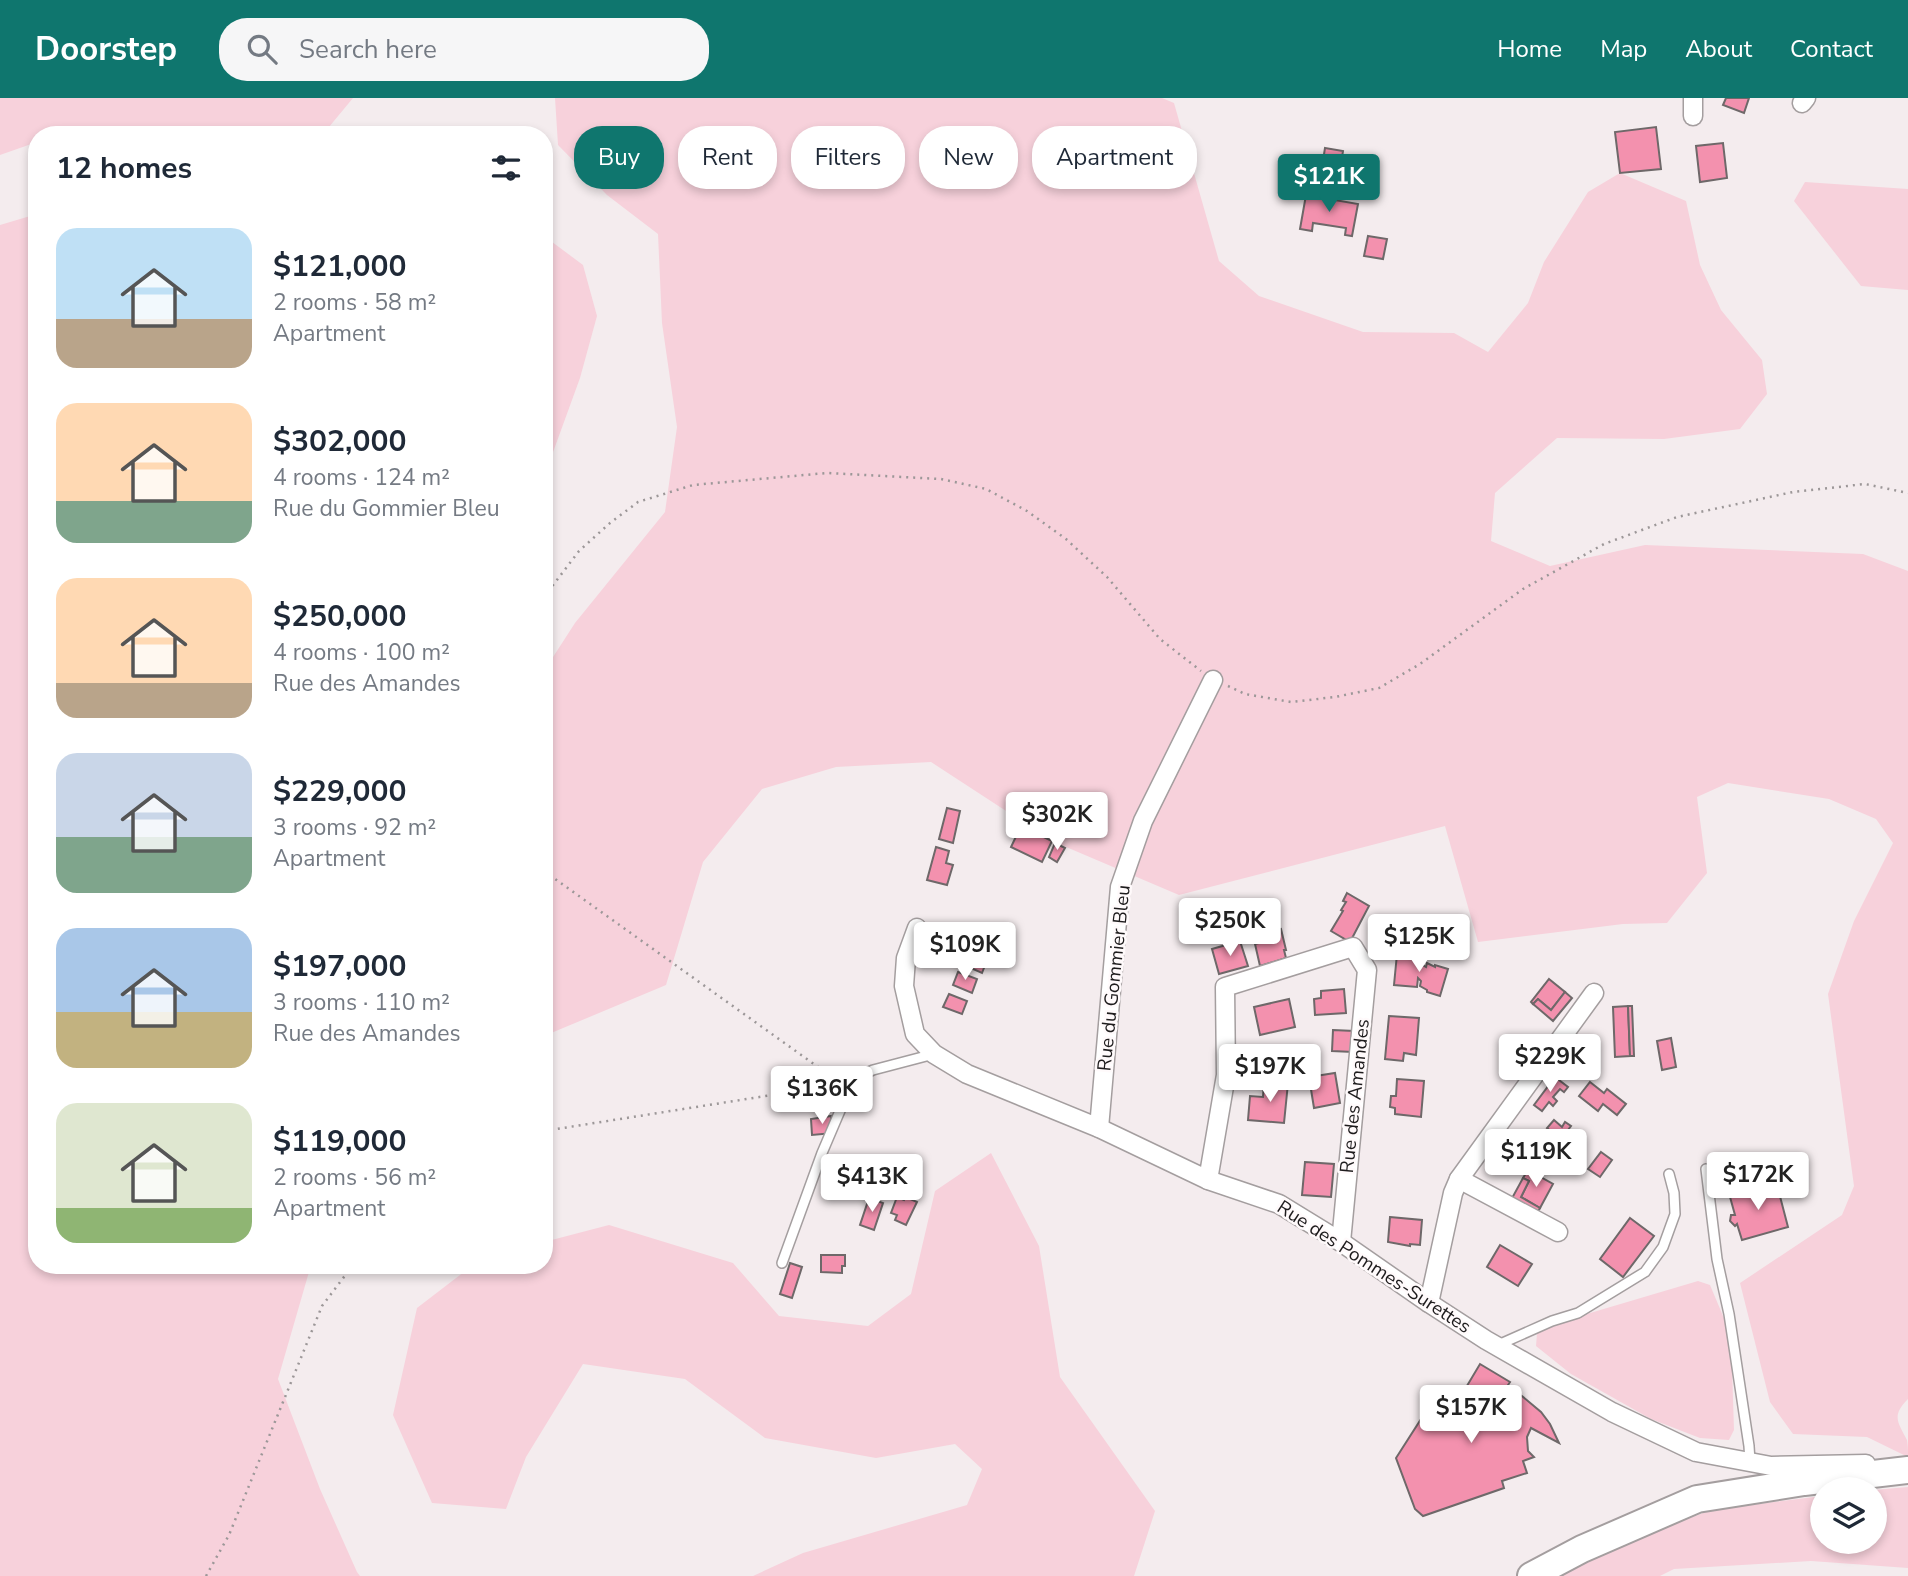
<!DOCTYPE html>
<html lang="en">
<head>
<meta charset="utf-8">
<style>
  :root { --surface:#fff; --page:#f6f6f7; --text:#1f2937; --muted:#747a83; --accent:#0f766e }
  body { margin:0; font-family:"Nunito Sans",sans-serif; background:var(--page); color:var(--text); height:100vh; display:flex; flex-direction:column; font-size:26px; white-space:nowrap }
  * { box-sizing:border-box; margin:0 }
  p { font-size:23px; color:var(--muted) }
  .icon { flex:none; width:38px; height:38px; fill:none; stroke:currentColor; stroke-width:2; stroke-linecap:round; stroke-linejoin:round }
  .map { position:relative; flex:1; overflow:hidden }
  .sheet { position:absolute; left:28px; top:28px; width:525px; height:1148px; display:flex; flex-direction:column; background:var(--surface); border-radius:28px; box-shadow:0 4px 10px #0003 }
  .sheet>* { flex:none }
  .hud { position:absolute; left:574px; top:28px; width:665px; height:63px; display:flex; gap:14px }
  .tools { position:absolute; left:1810px; top:1379px; display:grid; gap:14px }
  .tools a { display:grid; place-items:center; width:77px; height:77px; border-radius:50%; background:var(--surface); box-shadow:0 4px 10px #0003; font-size:35px }
  .price { position:absolute; translate:-50% -60px; padding:0 16px; border-radius:7px; background:#fff; color:#222; font-size:23px; line-height:46px; filter:drop-shadow(0 2px 4px #0008) }
  .price::after { content:''; position:absolute; left:50%; top:42px; width:21px; height:16px; margin-left:-10px; background:inherit; clip-path:polygon(0 0,100% 0,50% 100%) }
  .price.on { background:var(--accent); color:#fff }
  ul { padding:0; list-style:none }
  li { display:flex; align-items:center; gap:21px; height:175px; padding:0 28px }
  li span { display:grid; place-items:center; flex:none; width:196px; height:140px; border-radius:21px; color:#555 }
  li>.icon { margin-inline-start:auto }
  span .icon { width:84px; height:84px; fill:#fffc; stroke-width:1 }
  li b { font-size:30px }
  h2 { display:flex; justify-content:space-between; align-items:center; height:84px; padding:0 28px; font-size:30px }
  .chip { padding:0 24px; border-radius:28px; background:var(--surface); box-shadow:0 4px 10px #0003; font-size:24px; line-height:63px }
  .chip.on { background:var(--accent); color:#fff }
  header { display:flex; align-items:center; gap:42px; box-sizing:border-box; height:98px; padding:0 35px; background:var(--accent); color:#fff }
  header strong { font-size:33px }
  nav { display:flex; gap:38px; margin-inline-start:auto; font-size:24px }
  .search { width:490px; height:63px; background:var(--page); display:flex; align-items:center; gap:18px; box-sizing:border-box; padding:0 24px; border-radius:28px; color:var(--muted); font-size:26px }
  .map>svg:first-child { display:block }
  .green { fill:#f7d1db }
  .building { fill:#f391ae; stroke:#6e6869; stroke-width:2 }
  .lines { fill:none; stroke-linecap:round; stroke-linejoin:round }
  .lane-casing { stroke:#a49e9f; stroke-width:12 }
  .street-casing { stroke:#a49e9f; stroke-width:21 }
  .secondary-casing { stroke:#a49e9f; stroke-width:30 }
  .path { stroke:#9c9798; stroke-width:2.5; stroke-dasharray:2 5; stroke-linecap:butt }
  .lane { stroke:#fff; stroke-width:9 }
  .street { stroke:#fff; stroke-width:18 }
  .secondary { stroke:#fff; stroke-width:26 }
  .labels { text-anchor:middle; dominant-baseline:central; stroke-width:5; stroke-linejoin:round; paint-order:stroke }
  .street-label { font-size:19px; fill:#1e1c1d; stroke:#fffafb }
</style>
</head>
<body>
<header>
<strong>Doorstep</strong>
<div class="search"><svg class="icon" aria-label="search" viewBox="0 0 24 24"><circle cx="10" cy="10" r="6"/><path d="M15 15l6 6"/></svg>Search here</div>
<nav><a>Home</a><a>Map</a><a>About</a><a>Contact</a></nav>
</header>
<div class="map">
<svg width="1908" height="1478" viewBox="0 0 1908 1478">
  <rect width="100%" height="100%" fill="#f4ecee"/>
  <!-- green -->
  <g class="green">
    <polygon points="0,0 353,0 324,35 301,37 229,37 174,28 82,28 58,37 37,37 37,44 0,57"/>
    <path d="M 555,0 L 1162,0 L 1174,5 L 1219,163 L 1259,198 L 1363,234 L 1454,235 L 1488,254 L 1528,205 L 1544,164 L 1588,94 L 1620,75 L 1686,103 L 1700,167 L 1721,212 L 1762,262 L 1767,296 L 1740,331 L 1664,341 L 1557,340 L 1495,395 L 1491,443 L 1550,468 L 1645,447 L 1863,456 L 1908,473 L 1908,1301 C 1891,1318 1898,1324 1907,1342 C 1908,1347 1908,1354 1908,1359 L 1867,1339 L 1793,1336 L 1770,1304 L 1740,1185 L 1842,1117 L 1854,1088 L 1828,896 L 1854,823 L 1893,745 L 1876,721 L 1829,701 L 1728,685 L 1697,699 L 1707,775 L 1667,825 L 1623,826 L 1478,844 L 1445,728 L 1179,797 L 1052,743 L 931,664 L 836,669 L 762,691 L 703,764 L 666,887 L 544,938 L 544,573 L 575,525 L 665,414 L 677,329 L 662,225 L 658,136 L 607,97 L 558,47 Z"/>
    <polygon points="1805,84 1908,91 1908,192 1861,188 1794,103"/>
    <polygon points="37,116 37,1167 311,1167 278,1281 320,1391 357,1474 360,1478 0,1478 0,127"/>
    <polygon points="544,138 583,167 597,218 580,280 544,379"/>
    <polygon points="991,1055 1039,1148 1060,1279 1155,1413 1134,1478 753,1478 803,1455 967,1407 982,1371 955,1346 876,1360 765,1340 685,1281 583,1266 526,1359 506,1411 432,1405 393,1317 417,1210 473,1167 544,1167 544,1144 609,1127 733,1165 779,1218 868,1228 911,1196 935,1093"/>
    <polygon points="1698,1183 1710,1187 1731,1237 1734,1332 1729,1342 1700,1340 1651,1321 1571,1276 1536,1248 1537,1236 1543,1229"/>
    <polygon points="1908,1389 1908,1470 1811,1463 1674,1471 1660,1478 1552,1478 1590,1458 1711,1412 1822,1398 1822,1444 1874,1444 1874,1392"/>
  </g>
  <!-- building -->
  <g class="building">
    <polygon points="1726,0 1749,0 1744,15 1723,7"/>
    <polygon points="1656,29 1661,71 1620,75 1615,34"/>
    <polygon points="1723,45 1727,80 1700,84 1696,48"/>
    <polygon points="1325,50 1343,53 1340,72 1322,69"/>
    <polygon points="1306,97 1358,106 1352,138 1345,137 1346,130 1313,125 1312,133 1300,131"/>
    <polygon points="1368,138 1387,141 1383,161 1364,158"/>
    <polygon points="947,710 960,713 953,745 939,741"/>
    <polygon points="1021,728 1052,743 1042,764 1011,749"/>
    <polygon points="1055,745 1065,750 1057,764 1049,759"/>
    <polygon points="936,749 949,753 946,765 953,767 947,787 927,782"/>
    <polygon points="1347,795 1369,808 1350,844 1331,833 1343,813 1341,812 1346,804 1343,803"/>
    <polygon points="1281,831 1286,852 1284,852 1286,860 1260,868 1255,846 1266,843 1263,835"/>
    <polygon points="1240,843 1248,868 1219,876 1212,851"/>
    <polygon points="969,855 987,862 982,875 964,867"/>
    <polygon points="1397,856 1420,858 1419,865 1426,869 1427,865 1435,869 1435,867 1448,871 1440,898 1427,894 1427,892 1420,888 1421,883 1418,880 1417,889 1394,887"/>
    <polygon points="958,874 977,881 972,895 953,887"/>
    <polygon points="1549,881 1565,894 1551,912 1538,901 1533,906 1531,904"/>
    <polygon points="1344,891 1346,915 1315,917 1314,901 1321,900 1321,893"/>
    <polygon points="1565,894 1572,900 1553,923 1533,906 1538,901 1551,912"/>
    <polygon points="949,896 967,903 962,916 943,909"/>
    <polygon points="1289,901 1295,929 1260,937 1254,909"/>
    <polygon points="1628,908 1630,958 1615,959 1613,909"/>
    <polygon points="1628,908 1632,908 1634,958 1630,958"/>
    <polygon points="1389,918 1419,920 1416,957 1404,955 1403,963 1385,961"/>
    <polygon points="1333,932 1354,933 1353,954 1332,953"/>
    <polygon points="1671,940 1676,969 1662,972 1657,943"/>
    <polygon points="1335,975 1340,1005 1314,1010 1309,979"/>
    <polygon points="1555,979 1568,989 1564,994 1560,991 1553,999 1557,1003 1553,1008 1549,1004 1542,1013 1534,1007"/>
    <polygon points="1397,981 1424,983 1421,1019 1395,1016 1395,1010 1390,1009 1391,998 1396,998"/>
    <polygon points="1264,984 1288,985 1284,1025 1248,1022 1250,998 1263,999"/>
    <polygon points="1590,984 1604,995 1607,991 1626,1006 1617,1017 1603,1006 1598,1013 1579,998"/>
    <polygon points="831,1018 833,1035 812,1037 811,1021"/>
    <polygon points="1554,1022 1562,1029 1565,1024 1571,1028 1561,1041 1547,1030"/>
    <polygon points="1574,1038 1583,1045 1576,1053 1580,1057 1576,1062 1564,1052"/>
    <polygon points="1601,1054 1612,1062 1600,1079 1588,1071"/>
    <polygon points="893,1062 904,1075 883,1092 872,1079"/>
    <polygon points="1305,1064 1334,1066 1331,1099 1302,1097"/>
    <polygon points="1528,1072 1553,1086 1540,1110 1521,1099 1529,1083 1523,1080"/>
    <polygon points="1523,1080 1529,1083 1521,1099 1540,1110 1536,1116 1511,1102"/>
    <polygon points="1777,1087 1788,1129 1742,1142 1737,1126 1735,1128 1730,1123 1731,1117 1735,1117 1730,1099"/>
    <polygon points="897,1099 904,1102 906,1099 917,1104 906,1127 895,1122 897,1117 891,1115"/>
    <polygon points="869,1100 883,1105 874,1132 860,1127"/>
    <polygon points="1390,1119 1422,1122 1420,1147 1410,1146 1410,1148 1388,1144"/>
    <polygon points="1630,1120 1654,1138 1623,1179 1600,1161"/>
    <polygon points="1500,1147 1532,1166 1518,1188 1487,1169"/>
    <polygon points="821,1157 845,1157 845,1168 842,1168 842,1175 821,1174"/>
    <polygon points="790,1165 802,1169 792,1200 780,1196"/>
    <polygon points="1480,1266 1510,1284 1506,1290 1522,1298 1541,1314 1550,1326 1559,1345 1531,1330 1527,1339 1528,1353 1534,1359 1523,1363 1527,1375 1502,1383 1504,1390 1423,1418 1415,1411 1396,1360 1423,1318 1434,1325 1449,1318"/>
  </g>
  <g class="lines">
    <!-- lane casing -->
    <g class="lane-casing">
      <g id="lane">
        <polyline points="1706,1071 1717,1161 1729,1216 1749,1348 1750,1364"/>
        <polyline points="782,1165 822,1055 848,994 858,979 873,972 934,956"/>
        <polyline points="1498,1247 1552,1223 1578,1215 1645,1174 1663,1149 1675,1116 1674,1095 1669,1076"/>
      </g>
    </g>
    <!-- street casing -->
    <g class="street-casing">
      <g id="street">
        <polyline points="1693,0 1693,18"/>
        <polyline points="1802,5 1806,0"/>
        <polyline points="917,830 906,860 904,888 915,936 934,956 967,976 1099,1030 1208,1082 1279,1106 1341,1144 1429,1205 1486,1242 1612,1314 1696,1354 1771,1368 1866,1366"/>
        <polyline points="1099,1030 1120,789 1143,723 1213,582"/>
        <polyline points="1459,1081 1558,1134"/>
        <polyline points="1208,1082 1226,977 1225,889 1353,849 1367,872 1341,1144"/>
        <polyline points="1429,1205 1453,1095 1459,1081 1594,895"/>
      </g>
    </g>
    <!-- secondary casing -->
    <g class="secondary-casing">
      <polyline id="secondary" points="1531,1478 1582,1451 1697,1401 1804,1384 1908,1372"/>
    </g>
    <!-- path -->
    <g class="path">
      <polyline points="544,499 579,453 610,425 638,404 693,387 827,375 941,381 986,391 1027,413 1066,441 1107,479 1160,541 1201,573"/>
      <polyline points="1228,588 1245,596 1291,604 1335,599 1379,590 1420,566 1523,491 1604,446 1677,419 1793,394 1865,386 1908,395"/>
      <polyline points="544,773 839,984"/>
      <polyline points="544,1033 810,991 838,984"/>
      <polyline points="206,1478 229,1437 322,1208 353,1167"/>
    </g>
    <!-- lane -->
    <use href="#lane" class="lane"/>
    <!-- street -->
    <use href="#street" class="street"/>
    <!-- secondary -->
    <use href="#secondary" class="secondary"/>
  </g>
  <g class="labels">
    <!-- street labels -->
    <g class="street-label">
      <text transform="translate(1114 880) rotate(-84)">Rue du Gommier Bleu</text>
      <text transform="translate(1355 998) rotate(-84)">Rue des Amandes</text>
      <text transform="translate(1374 1169) rotate(33)">Rue des Pommes-Surettes</text>
    </g>
  </g>
</svg>
<div class="tools">
<a><svg class="icon" aria-label="layers" viewBox="0 0 24 24"><path d="M12 4l9 5-9 5-9-5zM3 14l9 5 9-5"/></svg></a>
</div>
<b class="price on" style="left:1329px;top:116px">$121K</b>
<b class="price" style="left:1057px;top:754px">$302K</b>
<b class="price" style="left:1230px;top:860px">$250K</b>
<b class="price" style="left:1419px;top:876px">$125K</b>
<b class="price" style="left:965px;top:884px">$109K</b>
<b class="price" style="left:1550px;top:996px">$229K</b>
<b class="price" style="left:1270px;top:1006px">$197K</b>
<b class="price" style="left:822px;top:1028px">$136K</b>
<b class="price" style="left:1536px;top:1091px">$119K</b>
<b class="price" style="left:1758px;top:1114px">$172K</b>
<b class="price" style="left:872px;top:1116px">$413K</b>
<b class="price" style="left:1471px;top:1347px">$157K</b>
<div class="hud">
<a class="chip on">Buy</a>
<a class="chip">Rent</a>
<a class="chip">Filters</a>
<a class="chip">New</a>
<a class="chip">Apartment</a>
</div>
<section class="sheet">
<h2>12 homes<svg class="icon" aria-label="filters" viewBox="0 0 24 24"><path d="M4 7h16M4 17h16"/><circle cx="9" cy="7" r="2"/><circle cx="15" cy="17" r="2"/></svg></h2>
<ul>
<li><span style="background:linear-gradient(#bfe0f5 65%,#b9a48a 0)"><svg class="icon" aria-label="home" viewBox="0 0 24 24"><path d="M3 11l9-7 9 7M6 9v11h12V9"/></svg></span><div><b>$121,000</b><p>2 rooms · 58 m²</p><p>Apartment</p></div></li>
<li><span style="background:linear-gradient(#ffd9b3 70%,#7fa58c 0)"><svg class="icon" aria-label="home" viewBox="0 0 24 24"><path d="M3 11l9-7 9 7M6 9v11h12V9"/></svg></span><div><b>$302,000</b><p>4 rooms · 124 m²</p><p>Rue du Gommier Bleu</p></div></li>
<li><span style="background:linear-gradient(#ffd9b3 75%,#b9a48a 0)"><svg class="icon" aria-label="home" viewBox="0 0 24 24"><path d="M3 11l9-7 9 7M6 9v11h12V9"/></svg></span><div><b>$250,000</b><p>4 rooms · 100 m²</p><p>Rue des Amandes</p></div></li>
<li><span style="background:linear-gradient(#c9d6e8 60%,#7fa58c 0)"><svg class="icon" aria-label="home" viewBox="0 0 24 24"><path d="M3 11l9-7 9 7M6 9v11h12V9"/></svg></span><div><b>$229,000</b><p>3 rooms · 92 m²</p><p>Apartment</p></div></li>
<li><span style="background:linear-gradient(#a9c7e8 60%,#c2b280 0)"><svg class="icon" aria-label="home" viewBox="0 0 24 24"><path d="M3 11l9-7 9 7M6 9v11h12V9"/></svg></span><div><b>$197,000</b><p>3 rooms · 110 m²</p><p>Rue des Amandes</p></div></li>
<li><span style="background:linear-gradient(#dfe7d0 75%,#8fb573 0)"><svg class="icon" aria-label="home" viewBox="0 0 24 24"><path d="M3 11l9-7 9 7M6 9v11h12V9"/></svg></span><div><b>$119,000</b><p>2 rooms · 56 m²</p><p>Apartment</p></div></li>
</ul>
</section>
</div>
</body>
</html>
